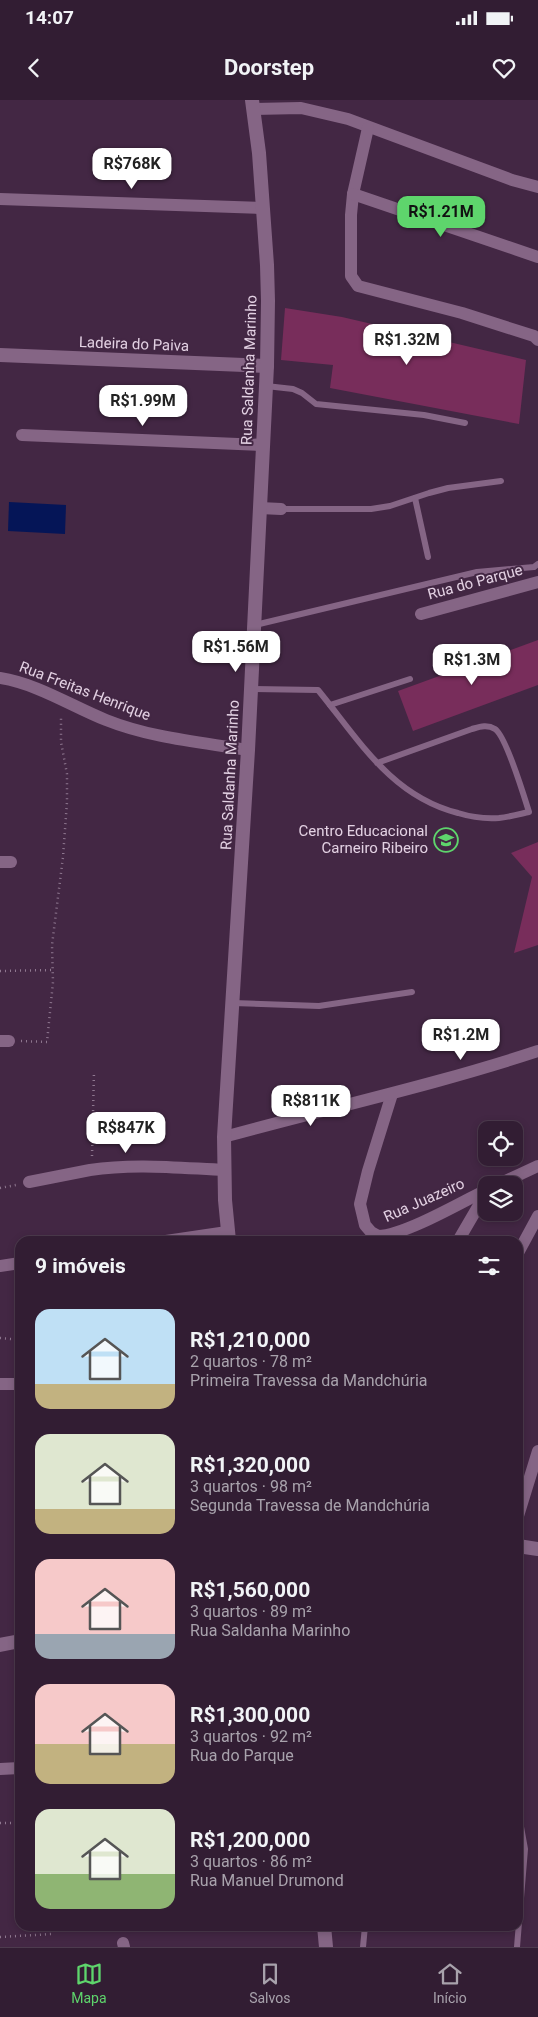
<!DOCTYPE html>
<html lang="pt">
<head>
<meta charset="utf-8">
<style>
  :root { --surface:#321d33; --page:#3d2a3f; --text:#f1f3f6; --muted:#a8a2ac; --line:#4d3b4e; --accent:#5ed56c }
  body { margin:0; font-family:Roboto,sans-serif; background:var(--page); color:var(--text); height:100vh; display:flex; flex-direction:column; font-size:19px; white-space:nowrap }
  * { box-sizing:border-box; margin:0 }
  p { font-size:16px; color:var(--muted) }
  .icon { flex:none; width:28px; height:28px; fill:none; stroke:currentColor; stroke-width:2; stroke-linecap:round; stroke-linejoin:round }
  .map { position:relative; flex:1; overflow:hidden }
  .drawer { position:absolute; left:15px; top:1136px; width:508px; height:695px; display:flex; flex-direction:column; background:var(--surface); border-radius:15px; box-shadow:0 2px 8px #0003,0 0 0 1px var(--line) }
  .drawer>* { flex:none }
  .fabs { position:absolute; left:478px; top:1021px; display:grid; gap:10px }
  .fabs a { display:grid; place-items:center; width:45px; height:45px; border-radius:10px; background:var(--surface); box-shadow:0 2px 8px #0003,0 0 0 1px var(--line); font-size:25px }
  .price { position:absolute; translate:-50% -42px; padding:0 11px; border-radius:10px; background:#fff; color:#222; font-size:16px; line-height:32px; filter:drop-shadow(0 1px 2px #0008) }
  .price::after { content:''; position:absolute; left:50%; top:30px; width:15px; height:11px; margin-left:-8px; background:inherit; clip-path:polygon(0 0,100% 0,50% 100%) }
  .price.active { background:var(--accent); color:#111 }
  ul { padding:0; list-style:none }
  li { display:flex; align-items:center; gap:15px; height:125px; padding:0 20px }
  li span { display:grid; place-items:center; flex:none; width:140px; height:100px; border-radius:15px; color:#555 }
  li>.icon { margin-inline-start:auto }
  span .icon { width:60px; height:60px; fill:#fffc; stroke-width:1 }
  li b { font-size:21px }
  h2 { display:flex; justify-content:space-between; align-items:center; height:60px; padding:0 20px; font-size:21px }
  .status { display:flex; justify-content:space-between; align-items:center; height:35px; padding:0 25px; background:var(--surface); direction:ltr }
  .status svg { height:14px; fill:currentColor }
  header { display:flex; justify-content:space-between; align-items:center; height:65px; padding:0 20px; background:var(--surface); font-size:22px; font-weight:700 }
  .dock { display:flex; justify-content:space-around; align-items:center; height:70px; border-top:1px solid var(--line); background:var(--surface); font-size:14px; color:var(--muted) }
  .dock a { display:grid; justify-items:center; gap:2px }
  .dock .active { color:var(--accent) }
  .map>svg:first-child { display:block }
  .water { fill:#051557 }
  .building { fill:#782d5b }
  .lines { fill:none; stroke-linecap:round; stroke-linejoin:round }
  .path { stroke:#8f7890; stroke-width:2.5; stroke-dasharray:1 4; stroke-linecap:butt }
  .service { stroke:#856585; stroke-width:6 }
  .minor { stroke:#856585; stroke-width:12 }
  .tertiary { stroke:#856585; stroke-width:14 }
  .secondary { stroke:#856585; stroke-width:14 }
  .labels { text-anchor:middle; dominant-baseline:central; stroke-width:4; stroke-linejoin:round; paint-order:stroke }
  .street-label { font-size:15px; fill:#e3d1e3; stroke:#432744 }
  .poi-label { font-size:15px; fill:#e3d1e3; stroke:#432744; text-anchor:end }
</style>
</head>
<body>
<div class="status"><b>14:07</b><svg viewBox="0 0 49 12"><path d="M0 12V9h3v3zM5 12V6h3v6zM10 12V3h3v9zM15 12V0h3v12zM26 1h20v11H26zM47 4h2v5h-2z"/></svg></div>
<header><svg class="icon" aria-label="back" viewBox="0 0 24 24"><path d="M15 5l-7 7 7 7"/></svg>Doorstep<svg class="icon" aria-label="heart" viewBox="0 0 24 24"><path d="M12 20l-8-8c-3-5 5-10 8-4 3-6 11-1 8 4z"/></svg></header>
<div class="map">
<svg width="538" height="1847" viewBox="0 0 538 1847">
  <rect width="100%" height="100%" fill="#432744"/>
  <!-- water -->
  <polygon class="water" points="9,402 66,405 65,434 8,431"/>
  <!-- building -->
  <g class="building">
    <polygon points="285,208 342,217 526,260 519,324 330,288 333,265 281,260"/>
    <polygon points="538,540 538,585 413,631 398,591"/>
    <polygon points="538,742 538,845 514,853 532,777 511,753"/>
  </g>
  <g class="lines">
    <!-- path -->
    <g class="path">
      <polyline points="0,871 53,870"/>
      <polyline points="21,941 47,942 53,882 52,845 63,757 67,702 67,674 61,642 61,615"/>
      <polyline points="92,1056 94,971"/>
      <polyline points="0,1088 16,1085"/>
      <polyline points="0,1238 20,1240"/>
      <polyline points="0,1723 20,1723"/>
      <polyline points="0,1837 52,1834"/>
    </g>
    <!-- service -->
    <g class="service">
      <polyline points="266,286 293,289 302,293 316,304 424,315 465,323"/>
      <polyline points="415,398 428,457"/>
      <polyline points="281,409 371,409 390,406 429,393 448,388 501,381"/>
      <polyline points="255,525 477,472 534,467 538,464"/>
      <path d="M 250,589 L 318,590 C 359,640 391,696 458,713 C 471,717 486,719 499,718 C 509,717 520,714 529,712 C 524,696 506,636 495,629 C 487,624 479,627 472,629 L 377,663"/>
      <polyline points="330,605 410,579"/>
      <polyline points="233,903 319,906 412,892"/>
      <polyline points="363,1847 365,1826"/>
      <polyline points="517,1847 525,1749 518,1710"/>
    </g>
    <!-- minor -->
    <g class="minor">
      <polyline points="254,9 301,8 348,19 512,80 538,87"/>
      <polyline points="368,28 353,94 351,115 351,176 358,186 462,213 534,236 538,240"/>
      <polyline points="353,94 538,157"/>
      <polyline points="0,99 263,108"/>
      <polyline points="22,335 263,345"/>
      <polyline points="260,408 281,409"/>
      <polyline points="421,514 538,482"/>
      <path d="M 0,578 C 38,584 71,606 106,620 C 151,638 200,642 248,650"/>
      <polyline points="0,762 11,762"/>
      <polyline points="0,941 9,941"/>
      <path d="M 392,994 L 368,1071 L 360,1104 L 365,1125 L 371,1132 L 378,1136 C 403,1136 462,1102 486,1090"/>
      <path d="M 224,1037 C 329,1008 435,985 538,951"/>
      <path d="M 29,1082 C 50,1078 70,1074 90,1070 C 134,1063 180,1068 225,1070"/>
      <polyline points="497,1085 538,1066"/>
      <polyline points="166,1141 227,1132"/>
      <polyline points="458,1141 486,1093"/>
      <polyline points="518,1153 538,1116"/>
      <polyline points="0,1166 20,1163"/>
      <polyline points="0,1284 20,1284"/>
      <polyline points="518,1416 538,1351"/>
      <polyline points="0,1669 20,1668"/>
      <polyline points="123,1843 124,1847"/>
    </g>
    <!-- tertiary -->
    <polyline class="tertiary" points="0,255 267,266"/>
    <!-- secondary -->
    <g class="secondary">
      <polyline points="229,1141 225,1100 224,1037 248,650 267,266 268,201 267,165 259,53 252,0"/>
      <polyline points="518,1446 538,1449"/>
      <polyline points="0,1545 20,1541"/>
      <polyline points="324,1826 326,1847"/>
    </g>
  </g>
  <!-- icons -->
  <defs>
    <g id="school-ring" transform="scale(1.25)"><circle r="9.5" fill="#432744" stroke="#5ed56c" stroke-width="1.5"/><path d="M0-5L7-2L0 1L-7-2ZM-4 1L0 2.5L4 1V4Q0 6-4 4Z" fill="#5ed56c"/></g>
  </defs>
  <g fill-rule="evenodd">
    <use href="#school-ring" x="446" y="740"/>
  </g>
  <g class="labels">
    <!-- street labels -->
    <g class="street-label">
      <text transform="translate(134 244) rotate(2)">Ladeira do Paiva</text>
      <text transform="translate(249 270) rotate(-88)">Rua Saldanha Marinho</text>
      <text transform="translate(475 482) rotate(-15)">Rua do Parque</text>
      <text transform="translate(85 591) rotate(21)">Rua Freitas Henrique</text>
      <text transform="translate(230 675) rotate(-87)">Rua Saldanha Marinho</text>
      <text transform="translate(424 1100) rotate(-24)">Rua Juazeiro</text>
    </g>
    <!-- poi labels -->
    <g class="poi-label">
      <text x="428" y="731">Centro Educacional<tspan x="428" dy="17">Carneiro Ribeiro</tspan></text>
    </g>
  </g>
</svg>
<div class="fabs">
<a><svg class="icon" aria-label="locate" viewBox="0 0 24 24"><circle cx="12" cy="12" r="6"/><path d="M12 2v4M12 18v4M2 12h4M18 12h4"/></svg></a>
<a><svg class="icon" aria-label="layers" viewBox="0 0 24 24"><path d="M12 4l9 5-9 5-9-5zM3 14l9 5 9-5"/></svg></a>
</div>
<b class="price" style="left:132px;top:90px">R$768K</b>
<b class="price active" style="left:441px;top:138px">R$1.21M</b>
<b class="price" style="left:407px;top:266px">R$1.32M</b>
<b class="price" style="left:143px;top:327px">R$1.99M</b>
<b class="price" style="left:236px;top:573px">R$1.56M</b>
<b class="price" style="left:472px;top:586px">R$1.3M</b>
<b class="price" style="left:461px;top:961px">R$1.2M</b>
<b class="price" style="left:311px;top:1027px">R$811K</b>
<b class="price" style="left:126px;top:1054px">R$847K</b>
<section class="drawer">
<h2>9 imóveis<svg class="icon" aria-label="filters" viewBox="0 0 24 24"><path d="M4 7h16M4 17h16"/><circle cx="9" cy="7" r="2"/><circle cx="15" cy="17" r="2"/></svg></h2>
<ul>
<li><span style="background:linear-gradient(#bfe0f5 75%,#c2b280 0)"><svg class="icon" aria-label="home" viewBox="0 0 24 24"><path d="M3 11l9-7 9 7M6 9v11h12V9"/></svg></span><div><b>R$1,210,000</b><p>2 quartos · 78 m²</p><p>Primeira Travessa da Mandchúria</p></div></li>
<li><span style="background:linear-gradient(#dfe7d0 75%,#c2b280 0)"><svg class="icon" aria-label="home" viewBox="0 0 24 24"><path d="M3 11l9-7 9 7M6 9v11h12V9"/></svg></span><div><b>R$1,320,000</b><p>3 quartos · 98 m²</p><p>Segunda Travessa de Mandchúria</p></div></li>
<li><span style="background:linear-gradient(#f6c9c9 75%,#9aa5b1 0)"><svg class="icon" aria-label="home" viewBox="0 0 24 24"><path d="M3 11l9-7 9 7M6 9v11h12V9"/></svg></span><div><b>R$1,560,000</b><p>3 quartos · 89 m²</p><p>Rua Saldanha Marinho</p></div></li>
<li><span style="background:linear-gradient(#f6c9c9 60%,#c2b280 0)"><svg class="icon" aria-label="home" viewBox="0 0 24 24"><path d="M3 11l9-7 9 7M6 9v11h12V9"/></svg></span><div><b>R$1,300,000</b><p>3 quartos · 92 m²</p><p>Rua do Parque</p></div></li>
<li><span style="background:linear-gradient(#dfe7d0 65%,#8fb573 0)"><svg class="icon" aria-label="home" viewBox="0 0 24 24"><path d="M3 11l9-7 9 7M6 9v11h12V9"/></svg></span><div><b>R$1,200,000</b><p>3 quartos · 86 m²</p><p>Rua Manuel Drumond</p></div></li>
</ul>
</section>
</div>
<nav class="dock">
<a class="active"><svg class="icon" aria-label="map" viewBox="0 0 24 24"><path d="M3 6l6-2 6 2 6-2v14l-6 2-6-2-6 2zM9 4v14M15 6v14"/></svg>Mapa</a>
<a><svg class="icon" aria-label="saved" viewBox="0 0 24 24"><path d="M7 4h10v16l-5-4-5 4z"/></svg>Salvos</a>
<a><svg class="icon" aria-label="home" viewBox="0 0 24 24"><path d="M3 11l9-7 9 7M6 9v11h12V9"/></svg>Início</a>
</nav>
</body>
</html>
